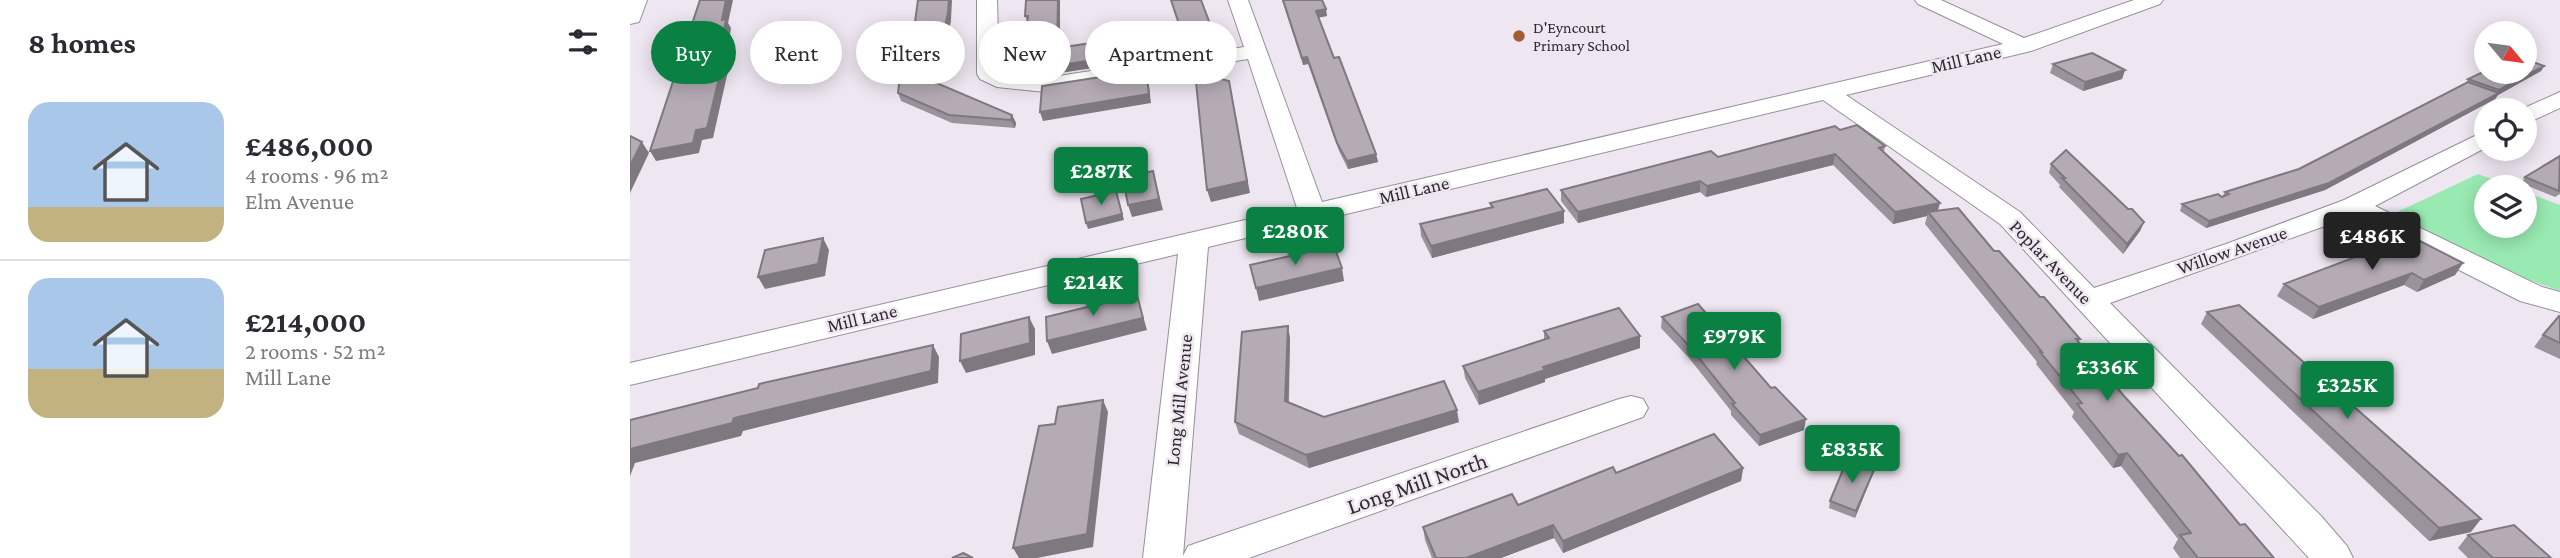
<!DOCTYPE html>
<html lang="en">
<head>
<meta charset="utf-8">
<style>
  :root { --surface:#fff; --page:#f7f7f7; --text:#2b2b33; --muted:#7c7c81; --line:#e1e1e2; --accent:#0b8043 }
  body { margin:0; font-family:"Crimson Pro",serif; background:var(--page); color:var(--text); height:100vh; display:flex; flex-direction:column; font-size:26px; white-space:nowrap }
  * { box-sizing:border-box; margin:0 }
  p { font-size:23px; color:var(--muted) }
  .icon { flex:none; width:38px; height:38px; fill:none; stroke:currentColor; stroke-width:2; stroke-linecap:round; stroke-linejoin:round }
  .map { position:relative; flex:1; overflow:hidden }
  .drawer { display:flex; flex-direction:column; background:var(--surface); width:630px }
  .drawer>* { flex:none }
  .guide { position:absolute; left:21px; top:21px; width:665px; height:63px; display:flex; gap:14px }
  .needle { width:46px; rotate:119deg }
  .controls { position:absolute; left:1844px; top:21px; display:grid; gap:14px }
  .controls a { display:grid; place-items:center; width:63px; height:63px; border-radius:50%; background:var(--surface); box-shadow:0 4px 18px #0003; font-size:35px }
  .price { position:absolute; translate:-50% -60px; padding:0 16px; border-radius:7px; background:var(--accent); color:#fff; font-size:23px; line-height:46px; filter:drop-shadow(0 2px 4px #0008) }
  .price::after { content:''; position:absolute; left:50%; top:42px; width:21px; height:16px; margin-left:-10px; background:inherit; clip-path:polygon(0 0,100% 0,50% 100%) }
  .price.selected { background:#222; color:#fff }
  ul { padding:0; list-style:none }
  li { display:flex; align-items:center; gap:21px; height:175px; padding:0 28px }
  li+li { border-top:2px solid var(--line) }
  li span { display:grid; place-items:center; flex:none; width:196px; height:140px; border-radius:21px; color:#555 }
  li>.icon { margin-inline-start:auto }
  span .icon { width:84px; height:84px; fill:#fffc; stroke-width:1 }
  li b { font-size:30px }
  h2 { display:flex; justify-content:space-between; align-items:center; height:84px; padding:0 28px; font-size:30px }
  .chip { padding:0 24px; border-radius:32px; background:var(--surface); box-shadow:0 4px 18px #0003; font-size:24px; line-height:63px }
  .chip.selected { background:var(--accent); color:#fff }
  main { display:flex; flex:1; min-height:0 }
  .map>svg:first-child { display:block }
  .green { fill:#99eab2 }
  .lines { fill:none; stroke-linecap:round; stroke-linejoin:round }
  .minor-casing { stroke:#968f99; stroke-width:2 }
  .tertiary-casing { stroke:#968f99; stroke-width:2 }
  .minor { fill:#fff; fill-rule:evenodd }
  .tertiary { fill:#fff; fill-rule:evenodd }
  .wall { fill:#9b939c }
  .shaded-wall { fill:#7e787f }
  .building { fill:#b4abb5; stroke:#7e787f; stroke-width:2 }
  .poi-dot { fill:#a15c2f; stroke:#eee6f1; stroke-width:2.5 }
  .labels { text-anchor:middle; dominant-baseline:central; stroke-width:5; stroke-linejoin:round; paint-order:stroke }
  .far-poi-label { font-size:16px; fill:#2d2a2e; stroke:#eee6f1; text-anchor:start }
  .street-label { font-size:19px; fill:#2d2a2e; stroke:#eee6f1 }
  .near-street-label { font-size:23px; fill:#2d2a2e; stroke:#eee6f1 }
</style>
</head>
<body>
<main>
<section class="drawer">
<h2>8 homes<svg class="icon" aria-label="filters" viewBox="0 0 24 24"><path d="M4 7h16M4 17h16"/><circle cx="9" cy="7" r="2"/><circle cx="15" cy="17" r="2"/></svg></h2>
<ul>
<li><span style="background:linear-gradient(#a9c7e8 75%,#c2b280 0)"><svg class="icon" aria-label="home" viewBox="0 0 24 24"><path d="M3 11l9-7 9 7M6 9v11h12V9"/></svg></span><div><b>£486,000</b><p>4 rooms · 96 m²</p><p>Elm Avenue</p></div></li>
<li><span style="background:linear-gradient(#a9c7e8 65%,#c2b280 0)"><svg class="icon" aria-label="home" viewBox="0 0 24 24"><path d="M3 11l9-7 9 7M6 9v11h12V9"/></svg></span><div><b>£214,000</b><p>2 rooms · 52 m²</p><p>Mill Lane</p></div></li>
</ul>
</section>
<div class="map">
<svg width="1930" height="558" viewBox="0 0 1930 558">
  <rect width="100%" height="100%" fill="#eee6f1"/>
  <!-- green -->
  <polygon class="green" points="1848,174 1883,187 1857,187 1857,226 1895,226 1895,192 1930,205 1930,291 1883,274 1763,214"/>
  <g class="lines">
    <!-- minor casing -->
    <g class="minor-casing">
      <g id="minor">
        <polygon points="347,0 367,0 369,71 379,76 416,78 614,47 598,0 618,0 692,202 1373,44 1288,4 1285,0 1311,0 1394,38 1504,0 1533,0 1530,4 1401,51 1216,95 1390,212 1464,288 1596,244 1714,200 1857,130 1857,147 1745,206 1912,287 1930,292 1930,312 1890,301 1723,216 1480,303 1691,516 1717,546 1723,558 1679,558 1370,224 1193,100 578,247 553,556 558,546 989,399 1001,396 1013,399 1018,408 1013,417 619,558 513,558 548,254 0,385 0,363 667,208 618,59 416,92 367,87 350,79 347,74"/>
        <polygon points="1930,92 1930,108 1895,124 1895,110 1890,110"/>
      </g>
    </g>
    <!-- tertiary casing -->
    <g class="tertiary-casing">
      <polygon id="tertiary" points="0,0 17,0 9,22 0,24"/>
    </g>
    <!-- minor -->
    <use href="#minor" class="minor"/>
    <!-- tertiary -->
    <use href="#tertiary" class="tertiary"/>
  </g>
  <!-- wall -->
  <g class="wall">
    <polygon points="430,0 430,48 582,31 541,56 416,75 404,75 401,67 404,45 398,46 397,22 395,16"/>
    <polygon points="652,0 692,0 697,16 688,17 704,58 746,154 748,162 718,169 709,151 678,64 673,65"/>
    <polygon points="321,20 309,84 382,115 386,123 385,128 322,123 271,101 268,93"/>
    <polygon points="1423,64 1495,70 1492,79 1453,91 1420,73"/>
    <polygon points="1914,66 1911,71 1868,95 1865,99 1695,190 1576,228 1550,211 1552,204 1592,197 1595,192 1669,169 1836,83 1838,79"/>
    <polygon points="1210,130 1255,146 1254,152 1308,211 1364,251 1450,339 1448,343 1494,396 1610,525 1644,558 1550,558 1543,548 1548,539 1491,466 1483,468 1442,417 1444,412 1406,364 1407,362 1295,224 1297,216 1263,224 1203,165 1076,197 1070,192 948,223 931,201 931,190 1088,157"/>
    <polygon points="1930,156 1930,194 1925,197 1891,183 1895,177"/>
    <polygon points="1421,164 1498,209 1514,222 1510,231 1493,254 1429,187 1430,185 1419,173"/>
    <polygon points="860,203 934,223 802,258 791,236 790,224 861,207"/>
    <polygon points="1742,256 1833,263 1825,275 1787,292 1774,285 1683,319 1647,296 1654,284"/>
    <polygon points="1577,312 1841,532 1799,541 1571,324"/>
    <polygon points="1032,317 1174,430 1129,446 1101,415 1101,411 1059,358 1031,328"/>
    <polygon points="1930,317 1930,359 1904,347 1913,335"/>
    <polygon points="658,326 660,339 659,402 694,417 829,422 679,468 609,434 605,422"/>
    <polygon points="914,331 1010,348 915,379 915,382 849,405 835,378 833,366 914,340"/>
    <polygon points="1113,468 1111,481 933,553 924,538 871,558 802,558 795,540 793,527 888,505 986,473"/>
    <polygon points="1244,470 1242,476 1225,518 1199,508 1200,501"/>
    <polygon points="1838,535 1921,558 1838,558 1828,548"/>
  </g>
  <!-- shaded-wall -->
  <g class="shaded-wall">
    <polygon points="96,0 103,0 98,23 101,28 95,65 98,71 83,138 72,140 69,153 26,161 20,151 88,63 92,20"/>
    <polygon points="319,0 322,0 321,20 307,91 304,82"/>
    <polygon points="428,0 430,0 430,56 427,48"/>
    <polygon points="696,9 697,16 687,18 686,11"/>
    <polygon points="580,24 582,31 541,56 416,75 413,68"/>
    <polygon points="405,37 407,45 398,46 396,38"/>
    <polygon points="677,57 678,64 673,65 672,58"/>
    <polygon points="1914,66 1911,71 1868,95 1865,99 1695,190 1576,228 1579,221 1867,94 1869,90"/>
    <polygon points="516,70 518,78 521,103 413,121 410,112"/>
    <polygon points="1495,70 1492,79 1453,91 1455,82"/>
    <polygon points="599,81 620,193 581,202 577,190"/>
    <polygon points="382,115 386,123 385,128 381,120"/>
    <polygon points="12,142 19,153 0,193 0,166"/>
    <polygon points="746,154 748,162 718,169 717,161"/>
    <polygon points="1205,154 1203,165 1076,197 1077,186"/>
    <polygon points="523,171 533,210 502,217 498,205"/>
    <polygon points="1070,181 1070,192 948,223 948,212"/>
    <polygon points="488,197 494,220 458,229 456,223"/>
    <polygon points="1310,203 1307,214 1298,212 1297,216 1263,224 1265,212"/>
    <polygon points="934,211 934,223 802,258 801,246"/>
    <polygon points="1514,222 1510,231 1493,254 1497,244"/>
    <polygon points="193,238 199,250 195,276 135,289 128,277"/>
    <polygon points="1833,263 1825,275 1787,292 1794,280"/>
    <polygon points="712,268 714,281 629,301 626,288"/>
    <polygon points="1782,273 1774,285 1683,319 1689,307"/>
    <polygon points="507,295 517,330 422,354 417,341"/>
    <polygon points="399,317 405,329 405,355 336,373 330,361"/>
    <polygon points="658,326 660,339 658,414 655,401"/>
    <polygon points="1010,336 1010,348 915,379 915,382 849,405 848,392 913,367"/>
    <polygon points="303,345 309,357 308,383 113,431 111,436 5,463 0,476 0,449 104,418"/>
    <polygon points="473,400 478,412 463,547 407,558 389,558 383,548"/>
    <polygon points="827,410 829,422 679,468 676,455"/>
    <polygon points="1176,419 1174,430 1129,446 1130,435"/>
    <polygon points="1497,453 1491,466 1483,468 1488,455"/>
    <polygon points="1113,468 1111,481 933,553 933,541"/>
    <polygon points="1244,470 1242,476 1225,518 1226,511"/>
    <polygon points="1851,519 1841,532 1799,541 1809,528"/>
    <polygon points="923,525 924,538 871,558 836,558"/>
  </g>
  <!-- building -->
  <g class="building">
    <polygon points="70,0 96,0 92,20 96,19 88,63 93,62 77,128 66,130 63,143 20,151"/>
    <polygon points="288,0 319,0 318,12 304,82 382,115 381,120 319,115 268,93 271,69 281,23 285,22"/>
    <polygon points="396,0 428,0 427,48 551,30 541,0 571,0 580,24 539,48 413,68 401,67 405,37 396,38 398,16 395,16"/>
    <polygon points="653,0 692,0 696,9 686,11 704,58 709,57 746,154 717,161 707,143 677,57 672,58"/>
    <polygon points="1462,53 1495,70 1455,82 1423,64"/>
    <polygon points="1895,59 1914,66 1869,90 1838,79 1857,70 1857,72 1895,72"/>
    <polygon points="516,70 519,94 410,112 412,86"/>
    <polygon points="565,72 599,81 617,181 577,190"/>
    <polygon points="1838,82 1869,93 1699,183 1579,221 1552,204 1588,194 1592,197 1599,194 1595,192 1669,169"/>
    <polygon points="1227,125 1255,146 1249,148 1310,203 1265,212 1205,154 1077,186 1070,181 948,212 931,190 1081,151 1088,157 1205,126 1210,130"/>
    <polygon points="0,136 12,142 0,166"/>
    <polygon points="1436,150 1498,209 1502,209 1514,222 1497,244 1432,178 1435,178 1421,164"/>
    <polygon points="1930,156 1929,191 1895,177"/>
    <polygon points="523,171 529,199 498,205 493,178"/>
    <polygon points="917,189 934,211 801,246 790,224 863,207 860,203"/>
    <polygon points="486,191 492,214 456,223 451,199"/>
    <polygon points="1328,208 1364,251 1369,251 1410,297 1414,297 1450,339 1446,339 1494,396 1549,456 1552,455 1610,525 1615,524 1644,558 1568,558 1550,535 1561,533 1497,453 1488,455 1447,404 1452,403 1410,352 1412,352 1298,212"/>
    <polygon points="193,238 188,264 128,277 135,250"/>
    <polygon points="1784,238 1833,263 1794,280 1782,273 1689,307 1654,284 1736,253 1742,256"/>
    <polygon points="704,246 712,268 626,288 620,265"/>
    <polygon points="507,295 513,318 417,341 416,317"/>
    <polygon points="1068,304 1141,388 1145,387 1176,419 1130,435 1102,404 1105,403 1060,347 1032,317"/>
    <polygon points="1609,305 1851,519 1809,528 1577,312"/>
    <polygon points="989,308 1010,336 913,367 915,370 848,392 833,366 919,338 914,331"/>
    <polygon points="1929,316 1930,317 1930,343 1913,335"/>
    <polygon points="399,317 400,343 330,361 331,334"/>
    <polygon points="658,326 655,401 694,417 814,381 827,410 676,455 605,422 612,332"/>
    <polygon points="303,345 301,371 104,418 102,423 0,449 0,420 128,388 129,384"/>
    <polygon points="473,400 457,534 383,548 409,426 425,424 428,407"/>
    <polygon points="1084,434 1113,468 933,541 923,525 836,558 806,558 793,527 882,494 888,505 983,467 986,473"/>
    <polygon points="1217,460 1244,470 1226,511 1200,501"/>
    <polygon points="1884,525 1921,558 1863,558 1838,535"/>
    <polygon points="333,553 343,558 322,558"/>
  </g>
  <!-- markers -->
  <circle class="poi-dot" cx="889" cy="36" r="7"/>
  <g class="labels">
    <!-- far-poi labels -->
    <g class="far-poi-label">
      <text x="903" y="27">D'Eyncourt<tspan x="903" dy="18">Primary School</tspan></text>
    </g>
    <!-- street labels -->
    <g class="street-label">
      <text transform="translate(1336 59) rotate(-13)">Mill Lane</text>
      <text transform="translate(784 190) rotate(-13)">Mill Lane</text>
      <text transform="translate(1602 250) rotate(-19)">Willow Avenue</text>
      <text transform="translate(1421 262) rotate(46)">Poplar Avenue</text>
      <text transform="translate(232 318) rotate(-13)">Mill Lane</text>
      <text transform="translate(549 400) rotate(-84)">Long Mill Avenue</text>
    </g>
    <!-- near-street labels -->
    <g class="near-street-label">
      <text transform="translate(787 483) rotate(-19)">Long Mill North</text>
    </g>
  </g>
</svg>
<div class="controls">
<a><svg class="needle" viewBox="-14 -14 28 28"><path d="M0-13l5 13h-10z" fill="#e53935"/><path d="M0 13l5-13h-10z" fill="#7c7c81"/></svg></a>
<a><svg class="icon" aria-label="locate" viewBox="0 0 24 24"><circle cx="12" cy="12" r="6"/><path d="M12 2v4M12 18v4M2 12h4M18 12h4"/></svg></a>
<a><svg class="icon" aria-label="layers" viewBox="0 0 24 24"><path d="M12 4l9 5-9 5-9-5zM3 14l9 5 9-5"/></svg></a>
</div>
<b class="price" style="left:471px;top:207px">£287K</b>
<b class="price" style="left:665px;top:267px">£280K</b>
<b class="price selected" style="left:1742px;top:272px">£486K</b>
<b class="price" style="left:463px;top:318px">£214K</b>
<b class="price" style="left:1104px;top:372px">£979K</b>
<b class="price" style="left:1477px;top:403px">£336K</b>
<b class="price" style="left:1717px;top:421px">£325K</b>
<b class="price" style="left:1222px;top:485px">£835K</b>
<div class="guide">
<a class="chip selected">Buy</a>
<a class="chip">Rent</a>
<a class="chip">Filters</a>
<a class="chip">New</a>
<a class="chip">Apartment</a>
</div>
</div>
</main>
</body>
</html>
